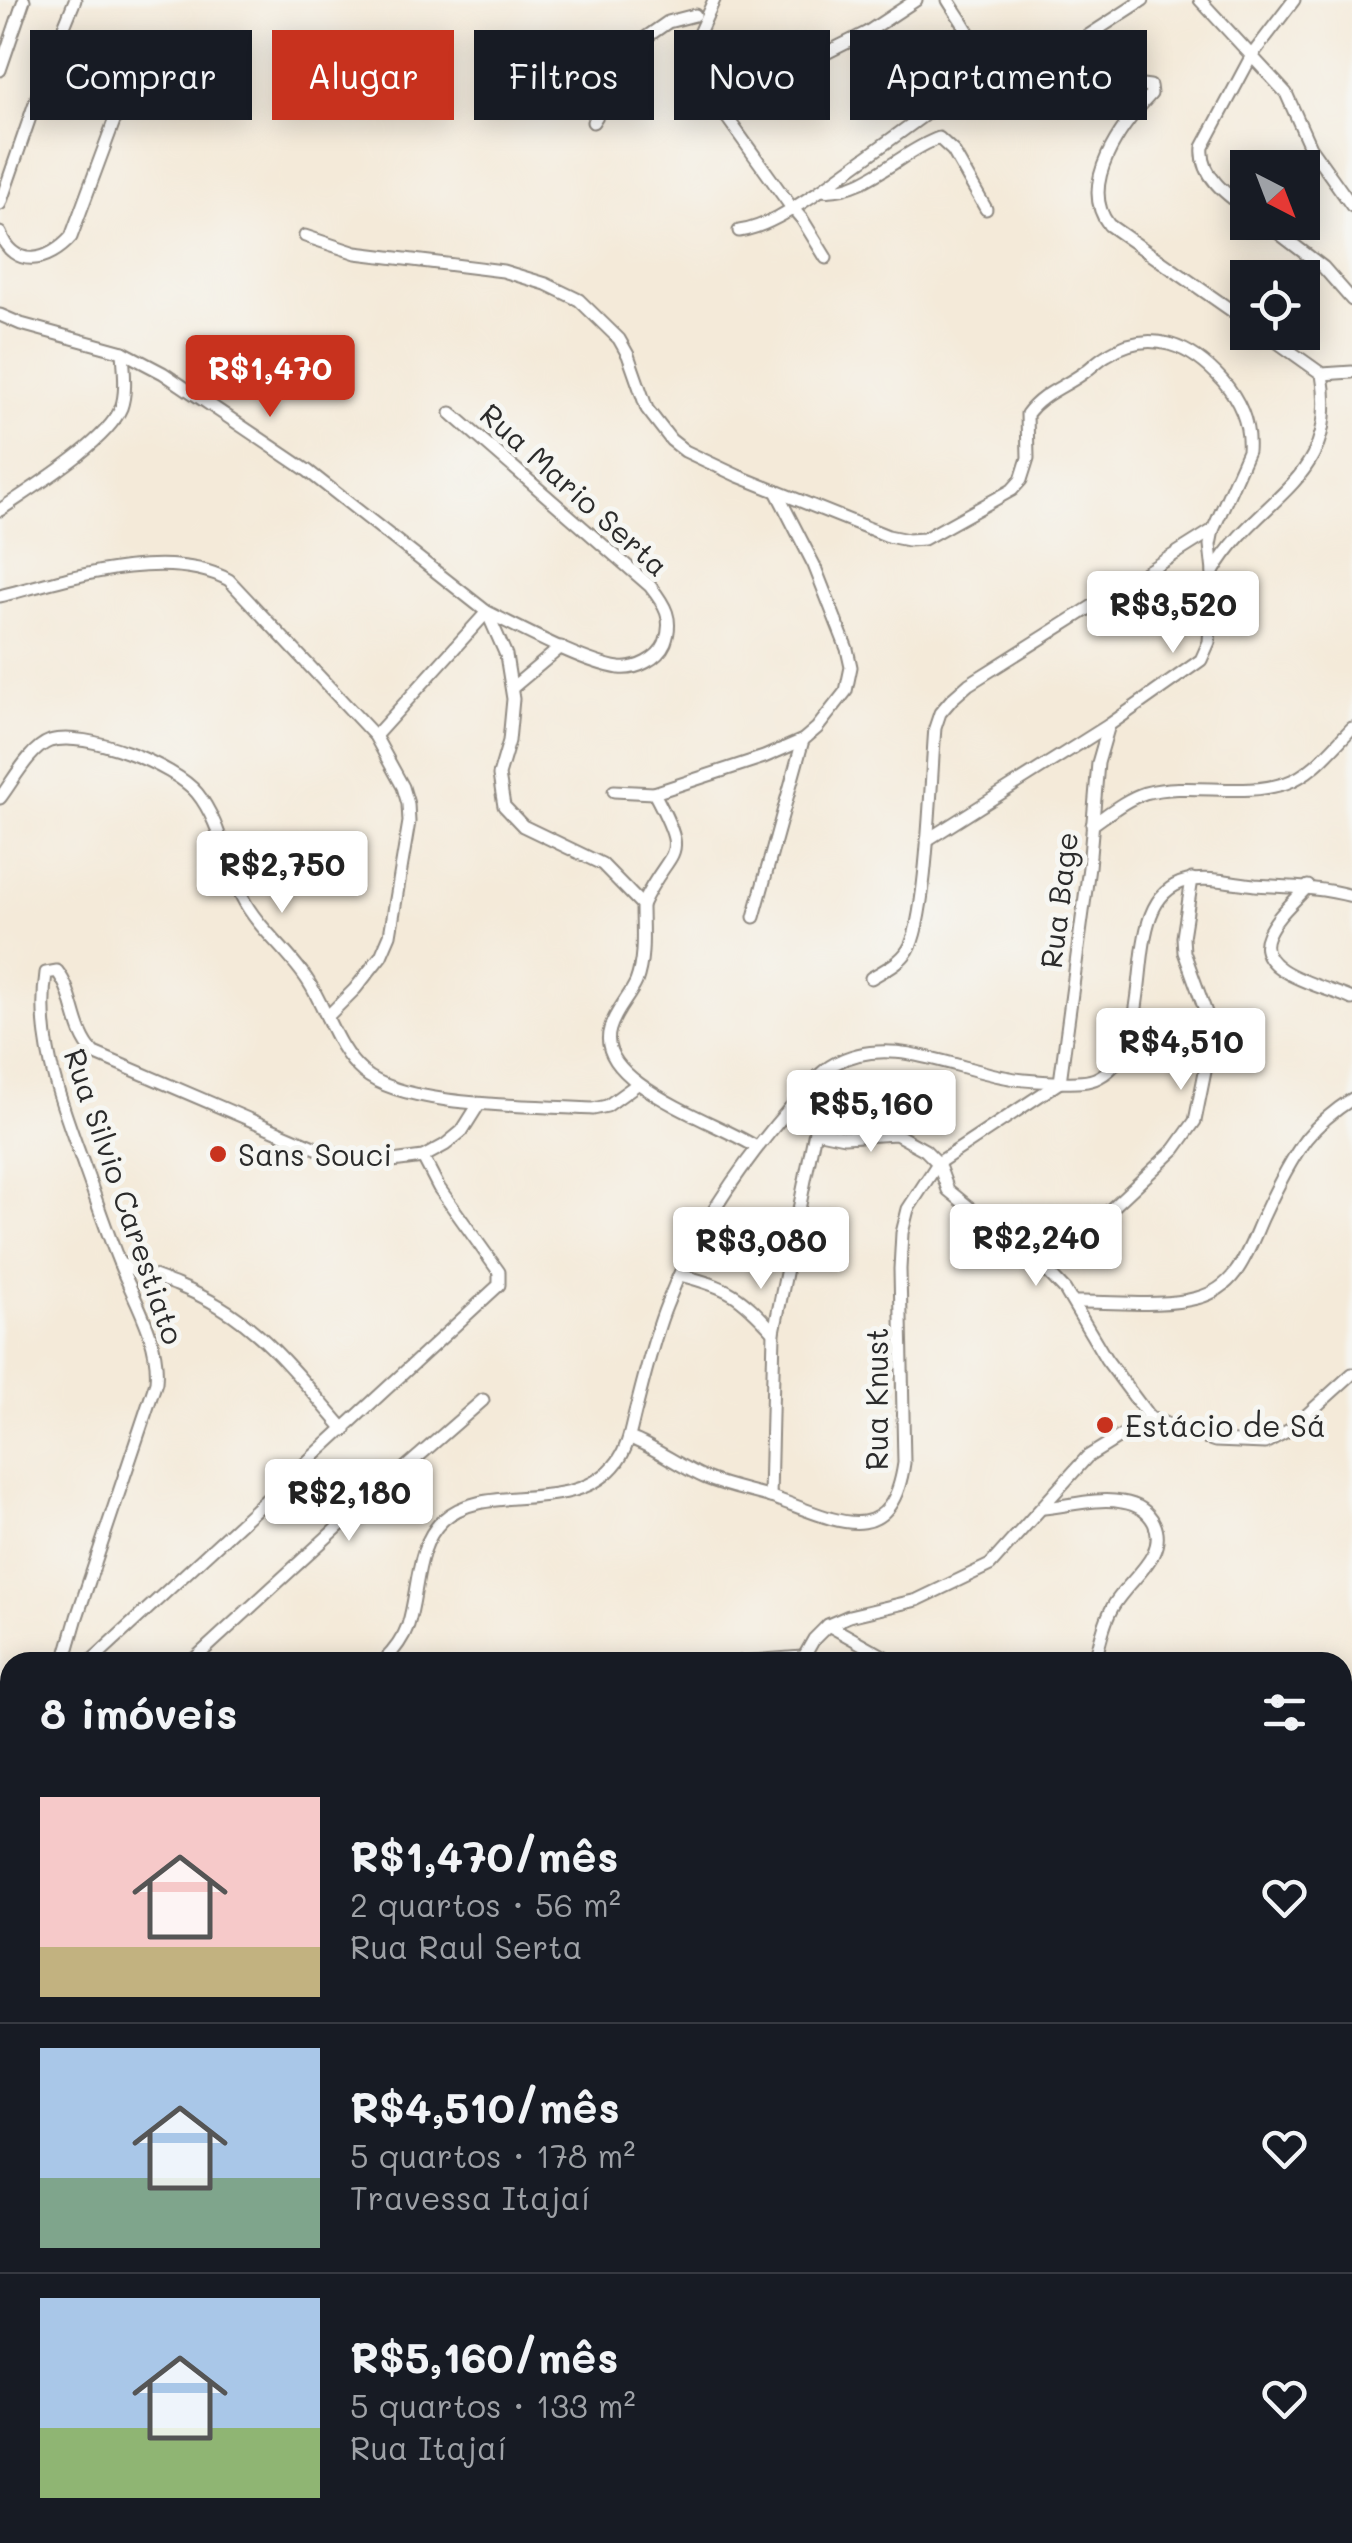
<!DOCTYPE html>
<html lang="pt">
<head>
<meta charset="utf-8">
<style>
  :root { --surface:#171b24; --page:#20242c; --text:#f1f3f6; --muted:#9ea1a6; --line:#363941; --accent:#c8321e }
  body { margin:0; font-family:Mali,sans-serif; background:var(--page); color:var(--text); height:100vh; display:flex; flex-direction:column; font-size:38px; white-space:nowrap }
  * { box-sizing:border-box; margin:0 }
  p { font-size:32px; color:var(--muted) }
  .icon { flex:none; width:55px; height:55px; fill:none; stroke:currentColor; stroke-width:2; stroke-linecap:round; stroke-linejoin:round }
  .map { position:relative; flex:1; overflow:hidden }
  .details { position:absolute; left:0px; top:1652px; width:1352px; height:892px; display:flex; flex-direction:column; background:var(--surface); border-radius:30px 30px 0 0; box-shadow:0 5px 25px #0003 }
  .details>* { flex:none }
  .top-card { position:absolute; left:30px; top:30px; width:1292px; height:90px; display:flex; gap:20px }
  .needle { width:65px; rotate:138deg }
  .tools { position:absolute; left:1230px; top:150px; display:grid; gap:20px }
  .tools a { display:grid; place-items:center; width:90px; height:90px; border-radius:0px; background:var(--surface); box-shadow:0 5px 25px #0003; font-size:50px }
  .price { position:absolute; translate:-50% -85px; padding:0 22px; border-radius:10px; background:#fff; color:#222; font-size:32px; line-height:65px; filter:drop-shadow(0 2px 5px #0008) }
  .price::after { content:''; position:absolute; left:50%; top:60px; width:30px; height:22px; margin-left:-15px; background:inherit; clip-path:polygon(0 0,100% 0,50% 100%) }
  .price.on { background:var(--accent); color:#fff }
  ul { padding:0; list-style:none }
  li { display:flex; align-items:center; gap:30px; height:250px; padding:0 40px }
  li+li { border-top:2px solid var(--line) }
  li span { display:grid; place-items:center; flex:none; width:280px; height:200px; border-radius:0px; color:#555 }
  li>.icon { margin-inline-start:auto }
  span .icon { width:120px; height:120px; fill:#fffc; stroke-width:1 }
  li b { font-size:42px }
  h2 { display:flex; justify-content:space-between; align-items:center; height:120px; padding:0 40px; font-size:42px }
  .pill { padding:0 35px; border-radius:0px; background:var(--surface); box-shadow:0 5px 25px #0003; font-size:35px; line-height:90px }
  .pill.on { background:var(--accent); color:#fff }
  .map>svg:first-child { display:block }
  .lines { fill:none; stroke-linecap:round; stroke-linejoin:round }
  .minor-casing { stroke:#908a82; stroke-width:15 }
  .minor { stroke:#fff; stroke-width:11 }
  .poi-dot { fill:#c8321e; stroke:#f6f6f2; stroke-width:4 }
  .labels { text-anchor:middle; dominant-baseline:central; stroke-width:10; stroke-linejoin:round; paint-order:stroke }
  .street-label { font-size:30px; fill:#2b2b2b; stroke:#f6f6f2 }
  .poi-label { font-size:30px; fill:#2b2b2b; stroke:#f6f6f2; text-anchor:start }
</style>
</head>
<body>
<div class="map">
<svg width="1352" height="2543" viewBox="0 0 1352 2543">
  <rect width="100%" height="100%" fill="#f6f6f2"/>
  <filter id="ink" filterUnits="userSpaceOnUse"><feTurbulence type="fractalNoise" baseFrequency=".01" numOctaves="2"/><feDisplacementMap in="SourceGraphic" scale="20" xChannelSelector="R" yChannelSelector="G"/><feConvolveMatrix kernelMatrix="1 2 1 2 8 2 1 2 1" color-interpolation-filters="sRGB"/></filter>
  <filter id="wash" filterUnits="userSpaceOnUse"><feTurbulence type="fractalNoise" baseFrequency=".0048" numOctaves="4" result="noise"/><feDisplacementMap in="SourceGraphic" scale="40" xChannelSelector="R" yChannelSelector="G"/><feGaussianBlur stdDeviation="2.25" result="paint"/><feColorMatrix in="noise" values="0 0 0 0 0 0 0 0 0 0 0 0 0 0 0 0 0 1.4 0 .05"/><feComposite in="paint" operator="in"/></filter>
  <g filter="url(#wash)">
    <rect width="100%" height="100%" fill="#f4ead9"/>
  </g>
  <g filter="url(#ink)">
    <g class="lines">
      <!-- minor casing -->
      <g class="minor-casing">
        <g id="minor">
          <polyline points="714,0 695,42 696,64 713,98 789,204 802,219 826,258"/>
          <path d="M 948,0 C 962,23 984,48 978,76 L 821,190 C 864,195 901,151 939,138 L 953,151 L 986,209"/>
          <polyline points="1200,0 1286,93 1310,147 1352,206"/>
          <polyline points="1046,63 1143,0"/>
          <polyline points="696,64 798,67 866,33 916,0"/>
          <polyline points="0,70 24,0"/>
          <path d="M 1142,85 L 1150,86 L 1151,94 C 1123,124 1077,184 1109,225 L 1248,322"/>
          <polyline points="593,122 645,38 668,22 695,15"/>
          <polyline points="0,204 47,68 75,0"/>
          <path d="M 1248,210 C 1227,195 1200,176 1203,147 L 1252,55 L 1294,0"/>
          <polyline points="1264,222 1323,267 1352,300"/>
          <path d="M 739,231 C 768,227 797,206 821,190"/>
          <path d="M 0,233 C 14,270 49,262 71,237 L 133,70"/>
          <path d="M 305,236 L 356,253 L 503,271 L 546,284 L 579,300 L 619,339 L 628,355 L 647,409 L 671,440 L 685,451 L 738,476 L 888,536 L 908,540 L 924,539 L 1012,490 L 1021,480 L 1028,458 L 1027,414 C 1042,394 1062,388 1082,374 C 1091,368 1098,360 1107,355 C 1151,327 1192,346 1223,381 C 1240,401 1250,425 1248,451 L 1213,530 L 1210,545 L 1213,572 L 1209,642 L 1201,660 L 1109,725 L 927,840"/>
          <path d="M 0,315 L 21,324 L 123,352 L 163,373 L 308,471 L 487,612 L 506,655 L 513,699 L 509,741 L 499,775 L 504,806 L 523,826 L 602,864 L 642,905 C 642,930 645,958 636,982 C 629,998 615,1011 610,1029 C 593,1083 720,1123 756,1147"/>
          <polyline points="1263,332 1322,374"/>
          <polyline points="1322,374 1352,372"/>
          <path d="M 451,413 L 650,586 C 665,605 674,619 665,643 C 658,659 636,670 619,668 C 582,662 522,629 487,612"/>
          <path d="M 0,510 C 32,488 107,442 121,408 C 127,392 124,370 123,352"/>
          <path d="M 1213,572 C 1258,494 1341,483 1322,374"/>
          <path d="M 0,596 C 66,579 166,546 229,580 L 375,736 L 403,787 L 408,804 L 409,822 L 390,935 L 381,956 L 355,989 L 327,1017"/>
          <polyline points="512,688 561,647"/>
          <polyline points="375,736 487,612"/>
          <polyline points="614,791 654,793 764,757 803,740 817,728 846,691 851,667 847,649 814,565 776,491"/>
          <path d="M 0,798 C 13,781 30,748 50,741 C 85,730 174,765 197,793 C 220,821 226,864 242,897 C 258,929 289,951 308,981 C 327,1010 336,1049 363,1072 C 407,1109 536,1105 593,1109 L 607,1106 L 636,1085"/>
          <path d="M 1092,825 C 1108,814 1126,799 1145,793 C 1191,781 1241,798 1286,783 C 1313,774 1333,747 1352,728"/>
          <path d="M 1308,886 C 1295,901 1276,916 1268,935 C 1251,973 1328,987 1352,999"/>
          <path d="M 642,905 C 671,843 692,864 654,793"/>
          <polyline points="754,917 803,740"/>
          <path d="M 871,978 C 884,970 900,963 908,950 C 927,922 931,771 935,728 L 940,713 L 952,699 L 969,684 L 1213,530"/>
          <polyline points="1060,1082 1089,867 1098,763 1109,725"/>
          <polyline points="815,1131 844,1137 896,1134 925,1150 938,1163 948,1190 1046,1270 1065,1290 1106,1359 1150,1418 1215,1441 1265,1443 1291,1429 1352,1374"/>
          <path d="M 120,1264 C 153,1276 188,1287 219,1306 C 270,1336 306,1386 345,1430"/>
          <polyline points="1046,1270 1175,1149 1195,1121 1213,1032 1184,952 1183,937 1192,879"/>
          <path d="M 680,1275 C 730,1288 739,1294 774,1332"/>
          <path d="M 1075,1302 C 1114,1301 1159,1308 1197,1298 C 1237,1288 1247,1253 1262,1219 C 1274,1193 1289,1162 1306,1139 C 1319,1123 1335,1110 1352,1099"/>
          <path d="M 630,1438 C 658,1449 680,1467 706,1478 C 728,1487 752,1491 774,1498 C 833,1519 891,1554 904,1463 L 900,1269 L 902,1233 L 908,1209 L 938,1163 L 1060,1082"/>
          <polyline points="770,1497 774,1332 815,1131 809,1087"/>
          <path d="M 1044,1508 C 1068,1506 1098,1497 1122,1502 C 1136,1504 1148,1511 1154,1523 C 1170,1557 1124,1582 1111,1610 C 1103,1625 1099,1645 1095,1662"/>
          <polyline points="828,1625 894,1662"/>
          <path d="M 64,1662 L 77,1617 L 156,1382 C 160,1342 136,1303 121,1267 C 107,1233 96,1199 84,1166 C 61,1103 36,1041 46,973 L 57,971 C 76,995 72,1030 94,1053 L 323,1151 L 377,1163 L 423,1157 L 445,1145 L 462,1131 L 479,1104"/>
          <polyline points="90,1662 499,1285 499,1272 439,1188 423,1157"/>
          <polyline points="191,1662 350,1516 483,1400"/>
          <path d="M 383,1662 C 393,1652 403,1639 408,1625 C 419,1591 415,1546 443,1520 C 486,1480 576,1518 618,1461 C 630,1444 631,1425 637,1405 C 646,1371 654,1336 667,1304 C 695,1230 745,1159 796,1101 C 808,1088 819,1072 834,1064 C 889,1033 954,1069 1010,1078 C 1024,1081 1040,1081 1055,1082 C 1069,1082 1086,1084 1099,1077 C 1166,1041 1113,898 1187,881 C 1208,876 1234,883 1255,885 C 1288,887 1320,887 1352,896"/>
          <polyline points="740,1662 802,1657"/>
          <polyline points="801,1662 814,1639 828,1625 849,1616 917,1600 990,1565 1087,1457 1150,1418"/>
          <polyline points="0,1712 10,1723"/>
          <polyline points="0,1831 10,1833"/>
          <polyline points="0,1859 10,1851"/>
          <polyline points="0,2109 10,2126"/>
          <polyline points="1342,2329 1352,2336"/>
          <polyline points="10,2490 5,2512 10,2531"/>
          <polyline points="1342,2495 1352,2488"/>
          <polyline points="137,2535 150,2543"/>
          <polyline points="338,2535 338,2543"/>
          <polyline points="393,2535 412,2543"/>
          <polyline points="571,2535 593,2543"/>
          <polyline points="1001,2543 1001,2535"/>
          <polyline points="1316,2543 1318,2535"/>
        </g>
      </g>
      <!-- minor -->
      <use href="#minor" class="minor"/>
    </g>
  </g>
  <!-- markers -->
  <g class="poi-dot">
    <circle cx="218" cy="1154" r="10"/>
    <circle cx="1105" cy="1425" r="10"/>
  </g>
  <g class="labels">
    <!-- street labels -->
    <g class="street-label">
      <text transform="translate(575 489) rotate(42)">Rua Mario Serta</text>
      <text transform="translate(1058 900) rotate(-83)">Rua Bage</text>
      <text transform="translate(125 1196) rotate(71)">Rua Silvio Carestiato</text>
      <text transform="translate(876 1399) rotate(-90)">Rua Knust</text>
    </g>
    <!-- poi labels -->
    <g class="poi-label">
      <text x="238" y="1154">Sans Souci</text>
      <text x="1125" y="1425">Estácio de Sá</text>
    </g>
  </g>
</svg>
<div class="tools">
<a><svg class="needle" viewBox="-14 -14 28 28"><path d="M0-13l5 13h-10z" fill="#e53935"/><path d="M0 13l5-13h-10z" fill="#9ea1a6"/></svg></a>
<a><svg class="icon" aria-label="locate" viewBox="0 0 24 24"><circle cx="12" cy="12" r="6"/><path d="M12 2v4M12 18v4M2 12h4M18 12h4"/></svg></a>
</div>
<b class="price on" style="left:270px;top:420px">R$1,470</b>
<b class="price" style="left:1173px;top:656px">R$3,520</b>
<b class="price" style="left:282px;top:916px">R$2,750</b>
<b class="price" style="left:1181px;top:1093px">R$4,510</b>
<b class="price" style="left:871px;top:1155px">R$5,160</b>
<b class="price" style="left:1036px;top:1289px">R$2,240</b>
<b class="price" style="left:761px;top:1292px">R$3,080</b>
<b class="price" style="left:349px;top:1544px">R$2,180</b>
<div class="top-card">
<a class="pill">Comprar</a>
<a class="pill on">Alugar</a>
<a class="pill">Filtros</a>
<a class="pill">Novo</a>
<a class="pill">Apartamento</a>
</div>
<section class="details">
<h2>8 imóveis<svg class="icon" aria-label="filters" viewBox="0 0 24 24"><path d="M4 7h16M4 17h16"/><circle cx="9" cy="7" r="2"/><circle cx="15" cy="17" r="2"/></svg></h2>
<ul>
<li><span style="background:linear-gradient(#f6c9c9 75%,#c2b280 0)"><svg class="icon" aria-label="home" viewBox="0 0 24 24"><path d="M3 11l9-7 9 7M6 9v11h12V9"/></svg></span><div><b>R$1,470/mês</b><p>2 quartos · 56 m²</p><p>Rua Raul Serta</p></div><svg class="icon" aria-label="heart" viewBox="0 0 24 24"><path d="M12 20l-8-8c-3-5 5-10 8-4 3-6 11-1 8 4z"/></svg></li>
<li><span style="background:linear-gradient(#a9c7e8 65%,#7fa58c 0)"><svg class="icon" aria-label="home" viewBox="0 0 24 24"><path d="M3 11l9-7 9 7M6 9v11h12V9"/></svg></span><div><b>R$4,510/mês</b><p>5 quartos · 178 m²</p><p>Travessa Itajaí</p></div><svg class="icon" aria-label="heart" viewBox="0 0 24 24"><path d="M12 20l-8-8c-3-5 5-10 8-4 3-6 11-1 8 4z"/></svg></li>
<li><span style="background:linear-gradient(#a9c7e8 65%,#8fb573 0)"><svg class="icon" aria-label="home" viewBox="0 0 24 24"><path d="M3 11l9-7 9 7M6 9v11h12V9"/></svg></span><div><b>R$5,160/mês</b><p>5 quartos · 133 m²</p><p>Rua Itajaí</p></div><svg class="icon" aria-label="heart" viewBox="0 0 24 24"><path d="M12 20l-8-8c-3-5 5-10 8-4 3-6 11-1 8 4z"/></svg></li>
</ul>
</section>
</div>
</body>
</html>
